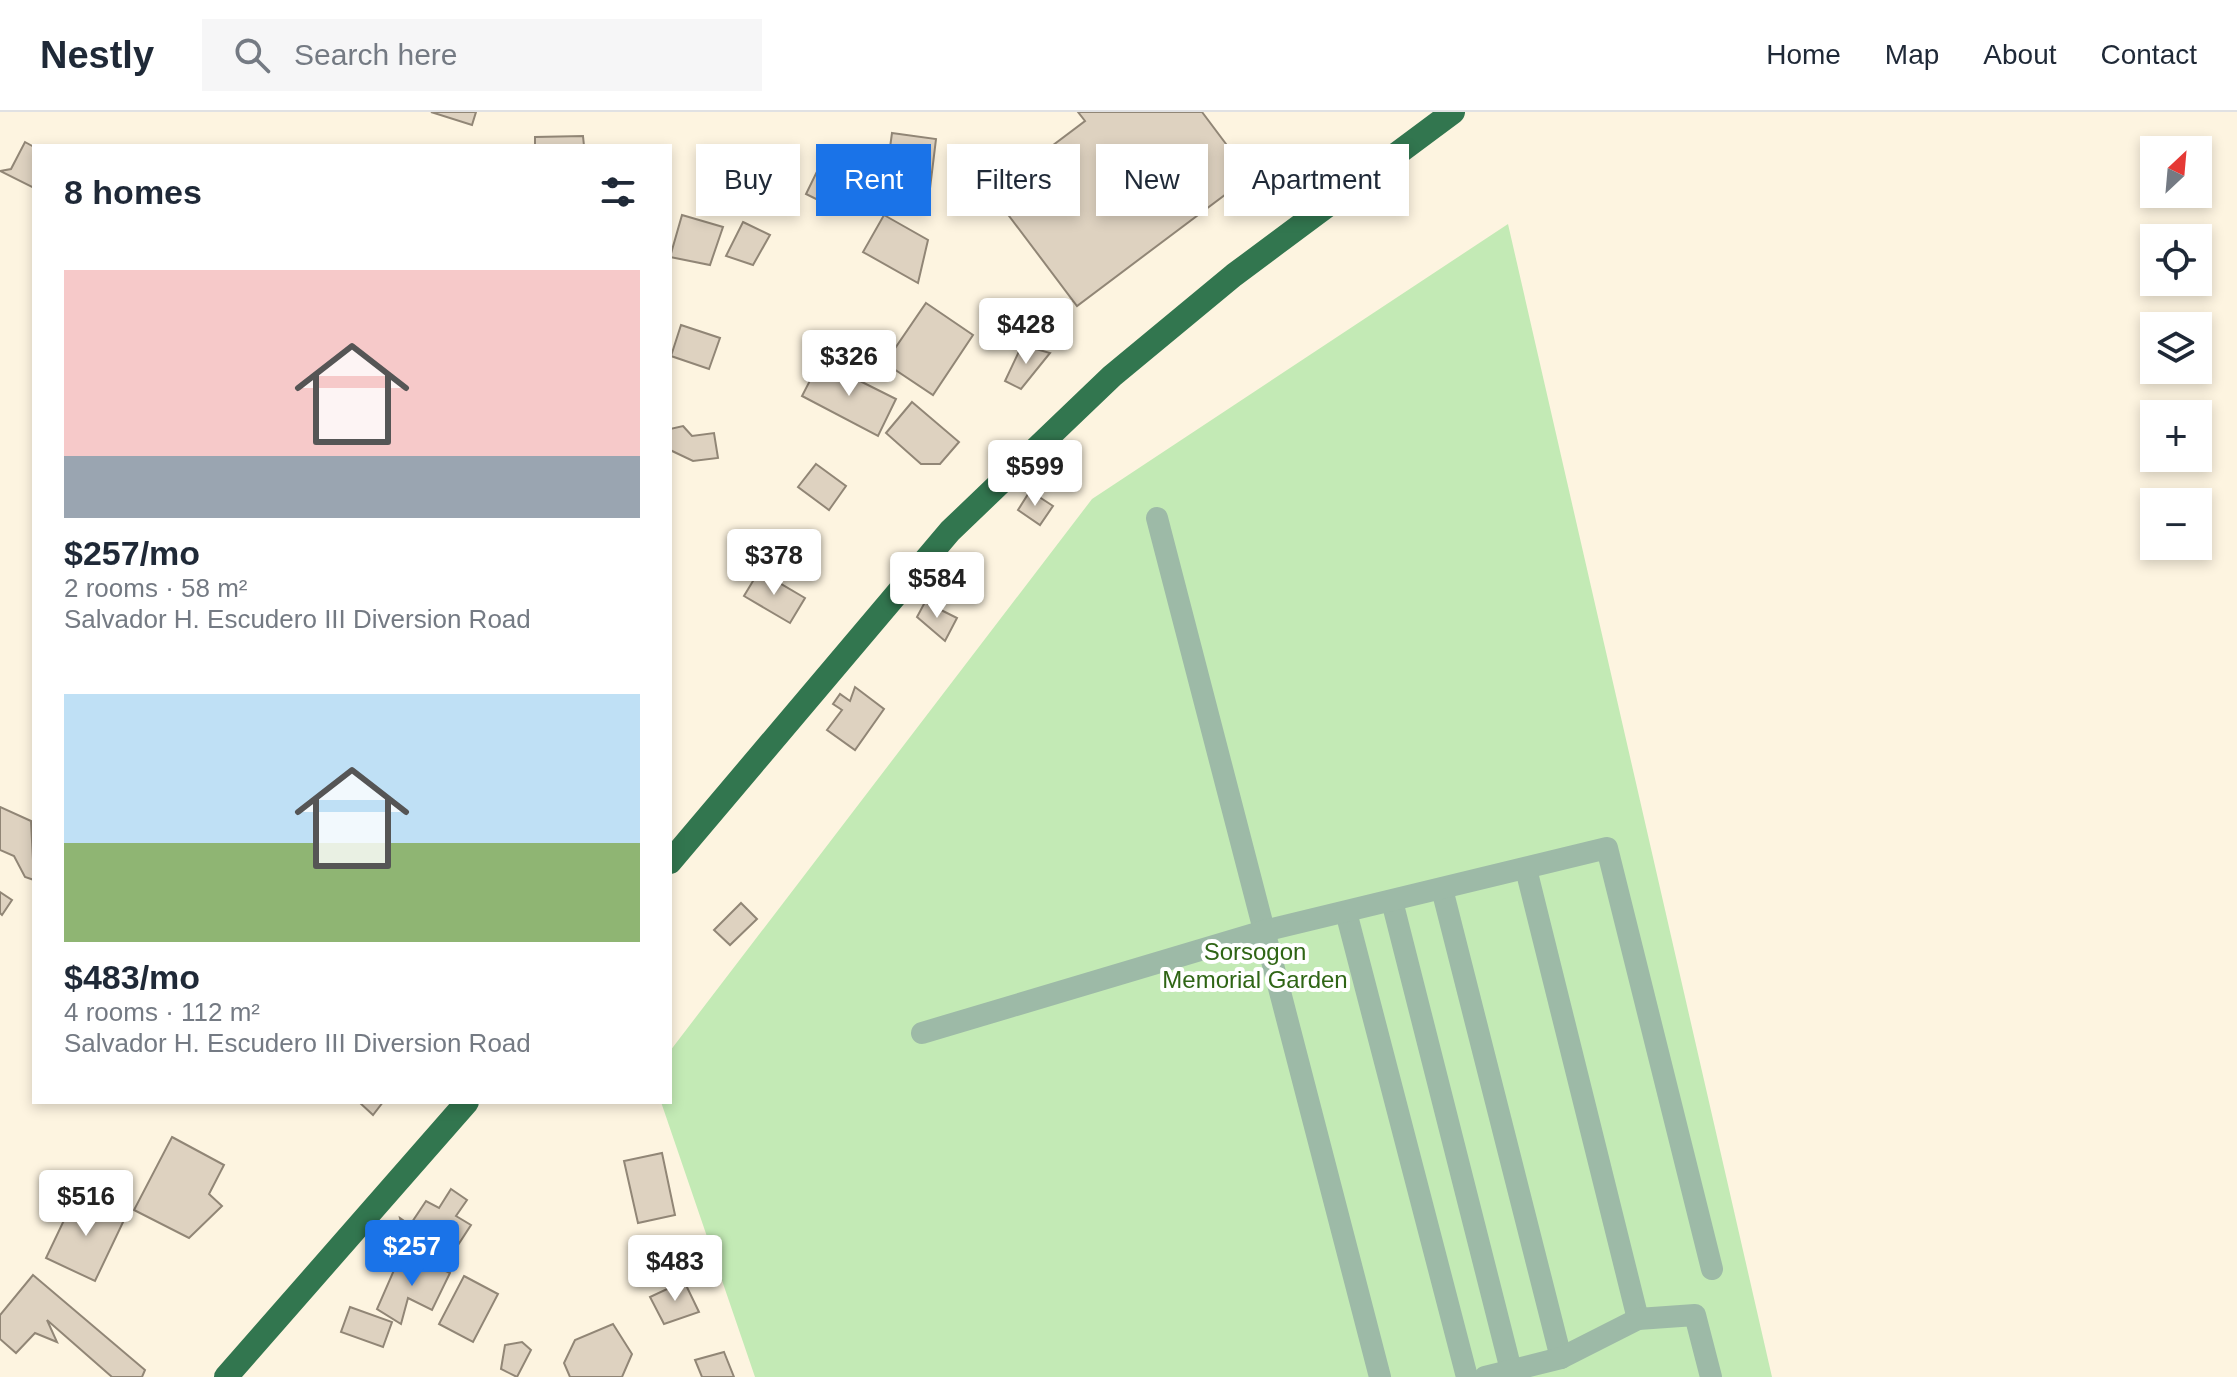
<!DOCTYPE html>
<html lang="en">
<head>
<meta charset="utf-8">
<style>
  :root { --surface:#fff; --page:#f6f6f7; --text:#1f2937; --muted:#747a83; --line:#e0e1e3; --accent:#1a73e8 }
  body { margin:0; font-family:Helvetica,sans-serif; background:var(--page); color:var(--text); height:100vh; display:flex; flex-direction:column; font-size:30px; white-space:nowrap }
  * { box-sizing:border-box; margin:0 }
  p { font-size:26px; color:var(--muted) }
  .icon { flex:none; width:44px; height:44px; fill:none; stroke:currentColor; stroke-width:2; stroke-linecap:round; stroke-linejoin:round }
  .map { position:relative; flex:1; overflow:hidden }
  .details { position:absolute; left:32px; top:32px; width:640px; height:960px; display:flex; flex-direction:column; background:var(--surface); border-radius:0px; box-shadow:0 4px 12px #0003 }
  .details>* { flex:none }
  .hud { position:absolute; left:696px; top:32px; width:760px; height:72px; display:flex; gap:16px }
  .needle { width:52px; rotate:26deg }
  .controls { position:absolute; left:2140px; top:24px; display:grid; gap:16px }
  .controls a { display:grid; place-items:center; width:72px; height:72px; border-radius:0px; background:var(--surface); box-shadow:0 4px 12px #0003; font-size:40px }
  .price { position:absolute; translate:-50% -68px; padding:0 18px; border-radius:8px; background:#fff; color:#222; font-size:26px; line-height:52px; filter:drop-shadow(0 2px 4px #0008) }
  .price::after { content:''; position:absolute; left:50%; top:48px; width:24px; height:18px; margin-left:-12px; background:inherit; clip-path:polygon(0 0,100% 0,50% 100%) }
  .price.on { background:var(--accent); color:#fff }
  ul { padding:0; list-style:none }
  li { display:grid; align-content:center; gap:16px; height:424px; padding:0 32px }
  li span { display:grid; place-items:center; height:248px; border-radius:0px; color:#555 }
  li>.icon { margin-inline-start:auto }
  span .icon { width:144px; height:144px; fill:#fffc; stroke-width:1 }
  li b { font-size:34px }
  h2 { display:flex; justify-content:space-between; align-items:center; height:96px; padding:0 32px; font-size:34px }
  .pill { padding:0 28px; border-radius:0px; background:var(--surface); box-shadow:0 4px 12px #0003; font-size:28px; line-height:72px }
  .pill.on { background:var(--accent); color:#fff }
  header { display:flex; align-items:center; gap:48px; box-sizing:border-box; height:112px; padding:0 40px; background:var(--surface); border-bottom:2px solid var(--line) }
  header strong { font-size:38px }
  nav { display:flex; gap:44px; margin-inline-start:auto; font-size:28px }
  .search { width:560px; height:72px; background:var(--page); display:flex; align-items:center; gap:20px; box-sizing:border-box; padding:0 28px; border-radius:0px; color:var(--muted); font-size:30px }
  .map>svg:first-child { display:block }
  .green { fill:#c3eab5 }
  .building { fill:#ded2c0; stroke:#918676; stroke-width:2 }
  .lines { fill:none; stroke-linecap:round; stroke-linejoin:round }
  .lane { stroke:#9dbaa7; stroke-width:22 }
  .highway { stroke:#32764f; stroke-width:24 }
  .labels { text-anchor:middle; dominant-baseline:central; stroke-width:8; stroke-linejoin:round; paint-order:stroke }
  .park-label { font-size:24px; fill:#2f6515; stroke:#fff }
</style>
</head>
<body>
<header>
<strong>Nestly</strong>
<div class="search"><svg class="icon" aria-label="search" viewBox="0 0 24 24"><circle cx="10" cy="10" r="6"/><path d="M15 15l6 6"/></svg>Search here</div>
<nav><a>Home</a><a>Map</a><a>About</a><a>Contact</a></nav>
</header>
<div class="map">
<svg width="2237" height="1265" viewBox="0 0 2237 1265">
  <rect width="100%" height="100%" fill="#fdf4e0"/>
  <!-- green -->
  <polygon class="green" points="1508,112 1772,1265 755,1265 661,990 670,990 670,939 1092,387"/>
  <!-- building -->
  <g class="building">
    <polygon points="431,0 476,0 472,13"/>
    <polygon points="1078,0 1202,0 1250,64 1077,194 991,80 1085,9"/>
    <polygon points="892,21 936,27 927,101 882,94"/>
    <polygon points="583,24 584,34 535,34 535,25"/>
    <polygon points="25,30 34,35 34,76 0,59 11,57"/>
    <polygon points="826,41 856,57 836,97 806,82"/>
    <polygon points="682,103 723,115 710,153 670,145"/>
    <polygon points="884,103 928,128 918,171 863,140"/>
    <polygon points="743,110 770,123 753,153 726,144"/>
    <polygon points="926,191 973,223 933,283 885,251"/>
    <polygon points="681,213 720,226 709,257 671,244"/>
    <polygon points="1022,233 1050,241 1021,277 1005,269"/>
    <polygon points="820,249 896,287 878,324 802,284"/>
    <polygon points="912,290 959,330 940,352 921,352 886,321"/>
    <polygon points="683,314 692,324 714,321 718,346 693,349 670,338 670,317"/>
    <polygon points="816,352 846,374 829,398 798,375"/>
    <polygon points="1030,379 1053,394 1040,413 1018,398"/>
    <polygon points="759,459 805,486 790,511 744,484"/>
    <polygon points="925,490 957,506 945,529 917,505"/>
    <polygon points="855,575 884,597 855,638 827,618 842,598 833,592 840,582 850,589"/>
    <polygon points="0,695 31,709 34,768 25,765 14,744 0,738"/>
    <polygon points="0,780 12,788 2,803 0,801"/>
    <polygon points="741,791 757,807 730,833 714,818"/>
    <polygon points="359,990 383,990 373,1003"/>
    <polygon points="172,1025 224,1053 209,1082 222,1094 189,1126 134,1098"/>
    <polygon points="662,1041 675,1103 638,1111 624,1049"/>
    <polygon points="451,1077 467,1088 456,1104 471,1113 447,1150 404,1123 400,1106 410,1113 426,1089 439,1096"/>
    <polygon points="76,1083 125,1106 95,1169 46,1146"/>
    <polygon points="416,1145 450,1161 432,1198 408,1186 401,1212 377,1197 398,1149 415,1158"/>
    <polygon points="33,1163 145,1258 142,1265 112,1265 47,1208 57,1230 35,1221 16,1241 0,1227 0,1203"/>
    <polygon points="464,1164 498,1182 473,1230 439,1212"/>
    <polygon points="684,1169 699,1200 664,1212 650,1185"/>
    <polygon points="350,1195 392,1210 383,1235 341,1220"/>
    <polygon points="613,1212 632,1242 622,1265 570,1265 564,1251 575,1228"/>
    <polygon points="522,1230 531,1238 517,1265 501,1257 505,1233"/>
    <polygon points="724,1240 734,1265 702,1265 695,1248"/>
  </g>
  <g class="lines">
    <!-- lane -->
    <g class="lane">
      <polyline points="1157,406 1380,1265"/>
      <polyline points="1526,757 1638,1207"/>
      <polyline points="1442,777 1561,1246"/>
      <polyline points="1392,789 1511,1258"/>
      <polyline points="1346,800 1467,1265"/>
      <polyline points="922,921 1264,819 1607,736 1712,1157"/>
      <polyline points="1485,1265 1561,1246 1638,1207 1695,1203 1711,1265"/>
    </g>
    <!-- highway -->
    <g class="highway">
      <polyline points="670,750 950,419 1112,264 1234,163 1453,0"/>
      <polyline points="226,1265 467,990"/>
    </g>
  </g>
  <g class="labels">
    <!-- park labels -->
    <g class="park-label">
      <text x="1255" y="839">Sorsogon<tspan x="1255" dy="28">Memorial Garden</tspan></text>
    </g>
  </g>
</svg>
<div class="controls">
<a><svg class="needle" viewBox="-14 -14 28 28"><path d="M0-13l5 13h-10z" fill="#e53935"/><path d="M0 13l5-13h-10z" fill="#747a83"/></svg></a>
<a><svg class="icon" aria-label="locate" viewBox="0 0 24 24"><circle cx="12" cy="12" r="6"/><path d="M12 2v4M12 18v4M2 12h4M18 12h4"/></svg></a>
<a><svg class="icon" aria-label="layers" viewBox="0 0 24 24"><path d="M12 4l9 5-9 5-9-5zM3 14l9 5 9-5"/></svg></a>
<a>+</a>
<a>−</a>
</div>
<b class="price" style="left:1026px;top:254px">$428</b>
<b class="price" style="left:849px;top:286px">$326</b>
<b class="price" style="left:1035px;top:396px">$599</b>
<b class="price" style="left:774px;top:485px">$378</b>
<b class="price" style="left:937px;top:508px">$584</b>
<b class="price" style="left:86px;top:1126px">$516</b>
<b class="price on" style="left:412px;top:1176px">$257</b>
<b class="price" style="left:675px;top:1191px">$483</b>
<div class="hud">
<a class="pill">Buy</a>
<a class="pill on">Rent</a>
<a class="pill">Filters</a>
<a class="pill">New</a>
<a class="pill">Apartment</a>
</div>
<section class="details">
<h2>8 homes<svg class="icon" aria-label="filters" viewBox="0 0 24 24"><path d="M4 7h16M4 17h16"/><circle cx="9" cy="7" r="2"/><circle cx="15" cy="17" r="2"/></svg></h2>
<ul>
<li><span style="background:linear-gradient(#f6c9c9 75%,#9aa5b1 0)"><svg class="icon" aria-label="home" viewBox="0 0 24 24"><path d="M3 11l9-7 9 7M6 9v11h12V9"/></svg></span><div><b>$257/mo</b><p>2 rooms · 58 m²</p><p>Salvador H. Escudero III Diversion Road</p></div></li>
<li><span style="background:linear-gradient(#bfe0f5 60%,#8fb573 0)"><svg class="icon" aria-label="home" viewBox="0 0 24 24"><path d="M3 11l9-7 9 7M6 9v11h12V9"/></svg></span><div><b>$483/mo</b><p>4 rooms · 112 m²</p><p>Salvador H. Escudero III Diversion Road</p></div></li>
</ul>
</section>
</div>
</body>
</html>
